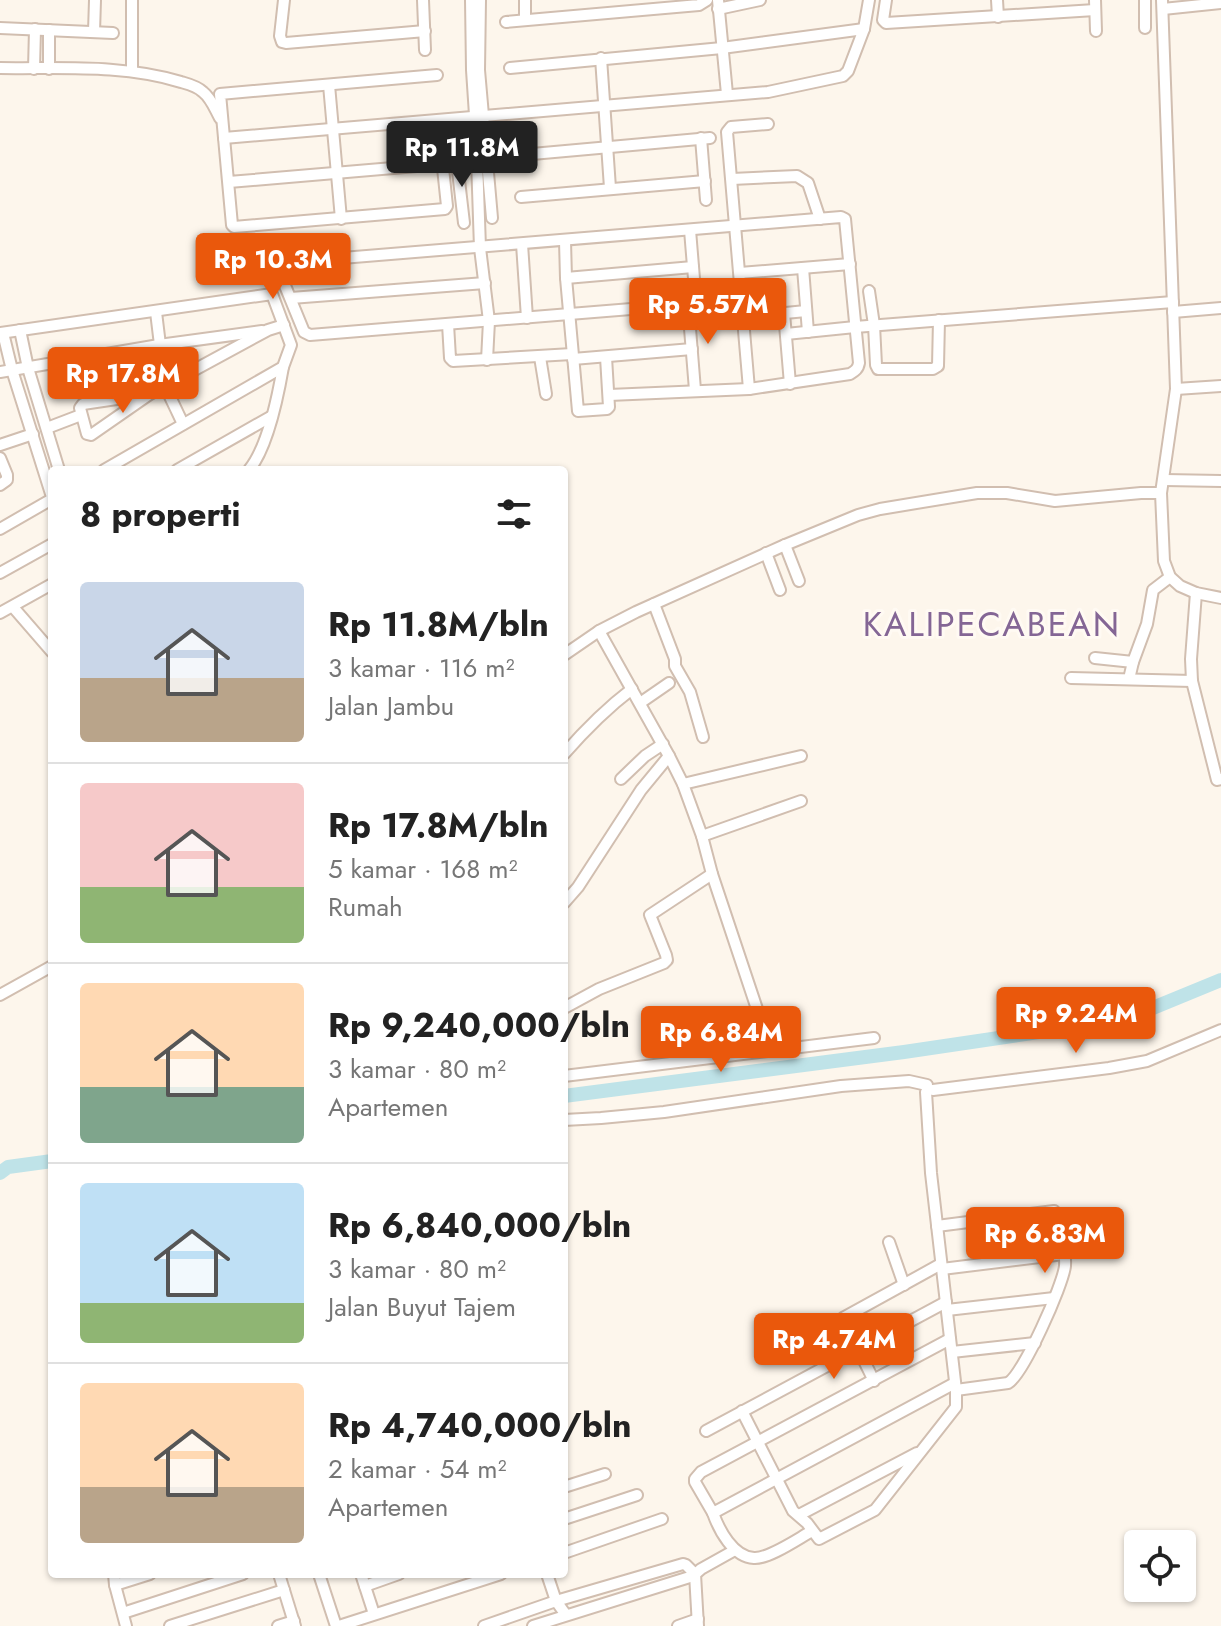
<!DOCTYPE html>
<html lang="id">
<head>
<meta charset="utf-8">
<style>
  :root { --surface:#fff; --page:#f6f6f6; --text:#222; --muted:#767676; --line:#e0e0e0; --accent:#ea580c }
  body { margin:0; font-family:Jost,sans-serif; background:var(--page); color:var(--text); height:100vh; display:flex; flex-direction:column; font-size:30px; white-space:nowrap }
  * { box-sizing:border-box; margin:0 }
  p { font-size:26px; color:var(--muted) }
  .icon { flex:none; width:44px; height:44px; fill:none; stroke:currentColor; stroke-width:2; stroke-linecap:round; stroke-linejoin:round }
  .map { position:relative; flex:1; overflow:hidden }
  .sheet { position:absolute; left:48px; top:466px; width:520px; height:1112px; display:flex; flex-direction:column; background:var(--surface); border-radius:8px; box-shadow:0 2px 6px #0004 }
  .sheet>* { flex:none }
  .buttons { position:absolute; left:1124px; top:1530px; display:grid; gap:16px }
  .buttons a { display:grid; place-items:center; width:72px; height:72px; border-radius:8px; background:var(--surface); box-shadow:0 2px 6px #0004; font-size:40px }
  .price { position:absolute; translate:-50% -68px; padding:0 18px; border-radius:8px; background:var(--accent); color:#fff; font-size:26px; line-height:52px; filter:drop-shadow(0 2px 4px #0008) }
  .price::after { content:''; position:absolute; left:50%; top:48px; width:24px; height:18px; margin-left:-12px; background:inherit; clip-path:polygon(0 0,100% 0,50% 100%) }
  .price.active { background:#222; color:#fff }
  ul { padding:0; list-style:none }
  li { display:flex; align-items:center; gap:24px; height:200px; padding:0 32px }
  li+li { border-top:2px solid var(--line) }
  li span { display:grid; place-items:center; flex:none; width:224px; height:160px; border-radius:8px; color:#555 }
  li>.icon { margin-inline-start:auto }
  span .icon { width:96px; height:96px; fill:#fffc; stroke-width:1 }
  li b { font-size:34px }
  h2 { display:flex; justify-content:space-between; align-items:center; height:96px; padding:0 32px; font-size:34px }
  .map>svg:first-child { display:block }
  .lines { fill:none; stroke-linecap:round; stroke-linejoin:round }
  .river { stroke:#bfe3e8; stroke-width:14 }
  .minor-casing { stroke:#d1beb0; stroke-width:14 }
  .minor { stroke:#fff; stroke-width:10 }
  .labels { text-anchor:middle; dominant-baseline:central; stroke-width:6; stroke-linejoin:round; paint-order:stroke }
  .quarter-label { font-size:34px; letter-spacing:2px; fill:#846695; stroke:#fffaf3 }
</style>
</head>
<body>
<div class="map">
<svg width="1221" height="1626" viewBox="0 0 1221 1626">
  <rect width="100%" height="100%" fill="#fdf6ec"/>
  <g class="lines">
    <!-- river -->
    <g class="river">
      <polyline points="564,1096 904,1052 1126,1019 1221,980"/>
      <polyline points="0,1173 8,1167 52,1161"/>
    </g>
    <!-- minor casing -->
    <g class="minor-casing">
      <g id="minor">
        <polyline points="284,0 280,36 282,42 286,43 425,31"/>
        <polyline points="423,0 425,50"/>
        <polyline points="471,0 472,70 476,130 480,248 489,321 487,360"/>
        <polyline points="480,0 479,70 492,218"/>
        <polyline points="525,0 525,20"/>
        <polyline points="718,0 727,94"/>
        <polyline points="886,0 883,20 886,23 1095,10"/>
        <polyline points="997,0 998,17"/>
        <polyline points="1095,0 1096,31"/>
        <polyline points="1145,0 1145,28"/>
        <polyline points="1162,0 1176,389 1161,493 1164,561 1170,577 1180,586 1196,593 1221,598"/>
        <polyline points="718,9 760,0"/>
        <polyline points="1163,9 1221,3"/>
        <polyline points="506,22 699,5 707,0"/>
        <polyline points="0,28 113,33"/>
        <polyline points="94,32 95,0"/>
        <polyline points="601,58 610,188"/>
        <path d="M 0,68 C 60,69 123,64 181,82 C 188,84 197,86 203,92 C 211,98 215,109 220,118"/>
        <polyline points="510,68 722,48 864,29"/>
        <polyline points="34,69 35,29"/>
        <polyline points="49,69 49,30"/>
        <polyline points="132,70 132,0"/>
        <polyline points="329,85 341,219"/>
        <polyline points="452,120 464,223"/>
        <polyline points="224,138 768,92 843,76 848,71 864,29 869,0"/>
        <polyline points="701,138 706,200"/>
        <polyline points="521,155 710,138"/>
        <polyline points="732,179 797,176 808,183 820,219"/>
        <polyline points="229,182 440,164 443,168 447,206 445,209 234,227 232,225 220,94 437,75"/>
        <polyline points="521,197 705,181"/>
        <polyline points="690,230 696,303"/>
        <polyline points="565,241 566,278 578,411 607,409 609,407 606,357"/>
        <polyline points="522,244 527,318"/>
        <polyline points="803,268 808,332"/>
        <polyline points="740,273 850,264"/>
        <polyline points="566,278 693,267"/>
        <polyline points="869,291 874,325 876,365 878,369 933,369 938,366 939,320"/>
        <polyline points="291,298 485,283"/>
        <polyline points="688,304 695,390"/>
        <polyline points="156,312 165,386 183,424"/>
        <polyline points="1173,312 1221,308"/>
        <polyline points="784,313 790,384"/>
        <polyline points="743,317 806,311"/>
        <polyline points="448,324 450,358 453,361 572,354"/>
        <polyline points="20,330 28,368 59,470"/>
        <polyline points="0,333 272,294 291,345 283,367 104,470"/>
        <polyline points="3,333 12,370 52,497"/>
        <polyline points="786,334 855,327 1173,302"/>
        <polyline points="540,357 546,394"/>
        <polyline points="573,359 692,349"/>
        <polyline points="0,372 159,345 262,331"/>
        <polyline points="749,389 727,132 731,127 768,124"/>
        <polyline points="1176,389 1221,386"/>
        <polyline points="150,394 83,404 80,408 87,434 91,435 150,394 268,330 284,325"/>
        <path d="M 609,395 L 749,389 L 850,374 C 855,371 858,369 859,363 L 845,219 L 841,217 L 281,263 L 277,266 L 304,332 L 310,335 L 742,300"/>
        <polyline points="47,428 81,415"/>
        <polyline points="0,445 33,434"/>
        <polyline points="0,458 7,475 7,480 0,485"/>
        <polyline points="177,470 272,416"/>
        <path d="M 249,470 C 268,447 278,396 283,367"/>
        <polyline points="1165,480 1221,481"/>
        <polyline points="0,529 52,499"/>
        <polyline points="785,545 799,581"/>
        <polyline points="766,553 780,590"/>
        <polyline points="0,573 52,544"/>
        <polyline points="654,604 675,659 675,666 690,692 703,737"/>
        <polyline points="13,607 52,652"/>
        <polyline points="0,613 52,584"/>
        <polyline points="599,631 669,756 683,784 702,836 712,874 771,1051"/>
        <polyline points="564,655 599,631 636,612 785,545 858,515 880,509 977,493 1007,493 1055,501 1141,493 1161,493"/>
        <polyline points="1095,658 1133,662"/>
        <polyline points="1071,678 1192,681 1191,659 1196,593"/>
        <polyline points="1129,679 1133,662 1147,624 1153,590 1170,577"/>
        <polyline points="1192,681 1217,780 1221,779"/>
        <polyline points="640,703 669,683"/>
        <path d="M 564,754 C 585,730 607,708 632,689"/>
        <polyline points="621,779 645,756 663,744"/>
        <polyline points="683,784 801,756"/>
        <polyline points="702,836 801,801"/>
        <polyline points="564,903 578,887 641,790 669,756"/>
        <polyline points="0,995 52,966"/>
        <polyline points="564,1008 599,989 664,963 667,960 666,955 650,915 712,874"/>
        <polyline points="564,1076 874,1038"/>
        <polyline points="933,1090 1109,1068 1147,1061 1221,1030"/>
        <polyline points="564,1120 601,1118 664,1112 841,1086 909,1081 927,1085"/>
        <path d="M 937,1226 L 1054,1211 C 1060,1227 1066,1249 1065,1266 C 1063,1285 1023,1375 1008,1383 L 956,1390"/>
        <polyline points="889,1242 904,1285"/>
        <polyline points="942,1269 1064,1254"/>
        <polyline points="947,1310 1054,1298"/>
        <polyline points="952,1352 1035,1343"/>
        <polyline points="874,1381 843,1318 941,1264"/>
        <polyline points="742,1411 793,1511 807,1523 819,1539 875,1510 956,1407 956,1390 931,1173 926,1092"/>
        <polyline points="706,1431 946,1302"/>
        <polyline points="564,1487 605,1474"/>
        <polyline points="713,1513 695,1482 695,1479 701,1472 950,1339"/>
        <polyline points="799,1515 917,1453"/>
        <polyline points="564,1519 637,1495"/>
        <path d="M 812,1531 C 799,1538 769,1559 754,1558 C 733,1557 719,1530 713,1513 L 955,1383"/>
        <polyline points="564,1553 662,1519"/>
        <polyline points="114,1574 115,1585 126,1626"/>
        <polyline points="279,1574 295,1626"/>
        <polyline points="319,1574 336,1626"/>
        <polyline points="361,1574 374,1614"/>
        <polyline points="547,1574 556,1601 566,1615"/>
        <polyline points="115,1585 150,1574"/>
        <polyline points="365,1586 399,1574"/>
        <polyline points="123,1613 243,1574"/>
        <polyline points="170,1626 284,1590"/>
        <polyline points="278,1626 294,1621"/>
        <polyline points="339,1626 501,1574"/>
        <polyline points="484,1626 556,1601 683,1564 686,1565 695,1574 698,1626"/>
        <polyline points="533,1626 693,1576 701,1569 735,1550"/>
        <polyline points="678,1626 698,1619"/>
      </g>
    </g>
    <!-- minor -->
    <use href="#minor" class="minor"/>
  </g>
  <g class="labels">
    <!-- quarter labels -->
    <g class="quarter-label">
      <text x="992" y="624">KALIPECABEAN</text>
    </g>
  </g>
</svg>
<div class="buttons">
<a><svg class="icon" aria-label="locate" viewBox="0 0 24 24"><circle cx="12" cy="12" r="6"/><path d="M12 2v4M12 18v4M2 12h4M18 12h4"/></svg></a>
</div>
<b class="price active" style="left:462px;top:189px">Rp 11.8M</b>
<b class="price" style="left:273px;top:301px">Rp 10.3M</b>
<b class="price" style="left:708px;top:346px">Rp 5.57M</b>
<b class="price" style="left:123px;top:415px">Rp 17.8M</b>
<b class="price" style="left:1076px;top:1055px">Rp 9.24M</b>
<b class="price" style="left:721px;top:1074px">Rp 6.84M</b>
<b class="price" style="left:1045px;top:1275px">Rp 6.83M</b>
<b class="price" style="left:834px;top:1381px">Rp 4.74M</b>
<section class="sheet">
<h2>8 properti<svg class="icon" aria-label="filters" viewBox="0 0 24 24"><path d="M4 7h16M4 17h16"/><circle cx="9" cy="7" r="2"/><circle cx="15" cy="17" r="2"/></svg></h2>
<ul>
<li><span style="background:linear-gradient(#c9d6e8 60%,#b9a48a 0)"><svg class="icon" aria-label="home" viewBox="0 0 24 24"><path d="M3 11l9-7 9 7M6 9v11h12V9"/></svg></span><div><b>Rp 11.8M/bln</b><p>3 kamar · 116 m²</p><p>Jalan Jambu</p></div></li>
<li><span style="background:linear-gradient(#f6c9c9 65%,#8fb573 0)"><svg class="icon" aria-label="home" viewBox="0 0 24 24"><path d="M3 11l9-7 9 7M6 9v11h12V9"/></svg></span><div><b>Rp 17.8M/bln</b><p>5 kamar · 168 m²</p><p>Rumah</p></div></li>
<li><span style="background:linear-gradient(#ffd9b3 65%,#7fa58c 0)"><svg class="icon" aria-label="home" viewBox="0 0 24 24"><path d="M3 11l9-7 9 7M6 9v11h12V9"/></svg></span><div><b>Rp 9,240,000/bln</b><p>3 kamar · 80 m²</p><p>Apartemen</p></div></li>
<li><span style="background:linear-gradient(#bfe0f5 75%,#8fb573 0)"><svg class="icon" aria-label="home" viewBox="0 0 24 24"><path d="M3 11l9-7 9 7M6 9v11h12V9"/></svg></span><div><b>Rp 6,840,000/bln</b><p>3 kamar · 80 m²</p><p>Jalan Buyut Tajem</p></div></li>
<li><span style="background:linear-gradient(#ffd9b3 65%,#b9a48a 0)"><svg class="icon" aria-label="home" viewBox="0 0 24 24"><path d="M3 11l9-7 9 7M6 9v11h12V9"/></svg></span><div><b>Rp 4,740,000/bln</b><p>2 kamar · 54 m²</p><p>Apartemen</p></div></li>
</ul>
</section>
</div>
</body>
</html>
